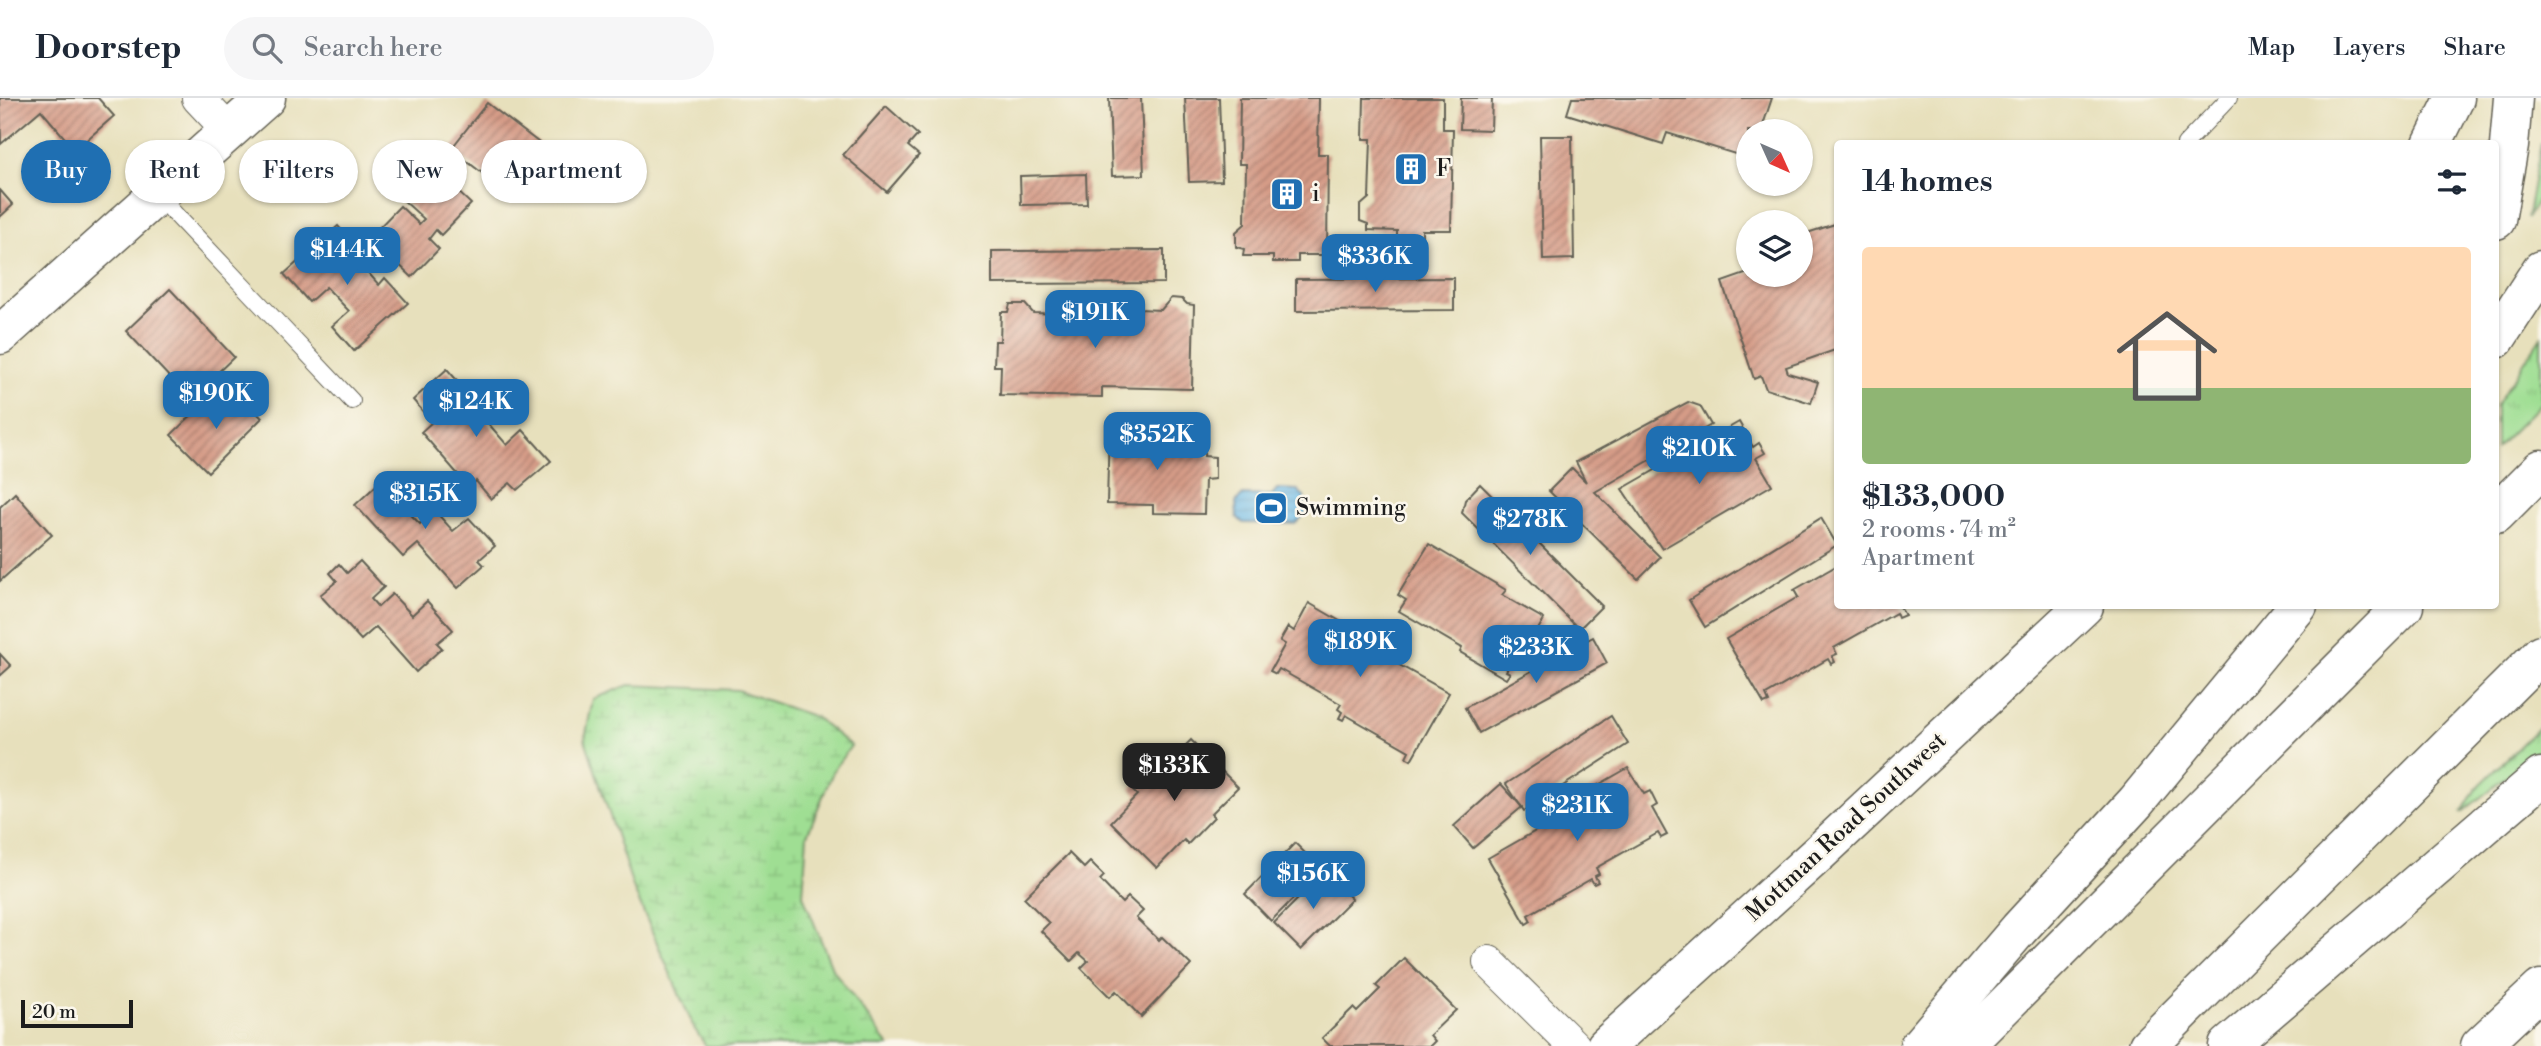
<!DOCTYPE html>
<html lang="en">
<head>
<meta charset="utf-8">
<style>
  :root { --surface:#fff; --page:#f6f6f7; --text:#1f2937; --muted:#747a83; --line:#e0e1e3; --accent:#1f6fb2 }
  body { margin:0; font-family:"Libre Bodoni",serif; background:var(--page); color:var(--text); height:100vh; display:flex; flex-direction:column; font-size:26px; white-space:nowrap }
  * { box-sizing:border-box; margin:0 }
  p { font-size:23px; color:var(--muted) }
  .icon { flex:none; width:38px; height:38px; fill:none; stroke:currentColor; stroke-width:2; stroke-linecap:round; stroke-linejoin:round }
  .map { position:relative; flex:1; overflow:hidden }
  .panel { position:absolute; left:1834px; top:42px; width:665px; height:469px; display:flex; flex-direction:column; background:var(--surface); border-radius:7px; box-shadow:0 2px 5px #0004 }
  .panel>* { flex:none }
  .guide { position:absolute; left:21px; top:42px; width:665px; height:63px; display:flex; gap:14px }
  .needle { width:46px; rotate:135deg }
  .controls { position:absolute; left:1736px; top:21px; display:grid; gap:14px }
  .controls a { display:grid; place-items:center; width:77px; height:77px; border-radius:50%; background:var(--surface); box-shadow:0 2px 5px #0004; font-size:35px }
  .scale { position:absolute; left:21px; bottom:18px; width:112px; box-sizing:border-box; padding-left:7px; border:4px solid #1c1c1c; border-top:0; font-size:19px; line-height:24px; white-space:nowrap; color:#1c1c1c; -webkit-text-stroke:5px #fbf7ec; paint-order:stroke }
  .price { position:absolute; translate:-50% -60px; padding:0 16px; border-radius:14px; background:var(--accent); color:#fff; font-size:23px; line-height:46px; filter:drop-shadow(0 2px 4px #0008) }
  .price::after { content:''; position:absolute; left:50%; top:42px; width:21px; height:16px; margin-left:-10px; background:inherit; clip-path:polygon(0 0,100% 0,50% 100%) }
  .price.on { background:#222; color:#fff }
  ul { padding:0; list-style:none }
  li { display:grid; align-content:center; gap:14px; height:371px; padding:0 28px }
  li+li { border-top:2px solid var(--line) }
  li span { display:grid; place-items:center; height:217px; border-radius:7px; color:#555 }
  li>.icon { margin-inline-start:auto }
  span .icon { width:126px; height:126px; fill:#fffc; stroke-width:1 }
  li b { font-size:30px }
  h2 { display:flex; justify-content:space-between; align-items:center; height:84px; padding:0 28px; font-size:30px }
  .tag { padding:0 24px; border-radius:32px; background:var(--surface); box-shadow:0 2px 5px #0004; font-size:24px; line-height:63px }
  .tag.on { background:var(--accent); color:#fff }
  header { display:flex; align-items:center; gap:42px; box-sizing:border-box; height:98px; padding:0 35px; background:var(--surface); border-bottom:2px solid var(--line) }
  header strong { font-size:33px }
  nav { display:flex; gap:38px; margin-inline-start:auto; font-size:24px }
  .search { width:490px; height:63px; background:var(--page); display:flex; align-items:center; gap:18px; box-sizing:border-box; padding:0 24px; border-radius:38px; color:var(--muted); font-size:26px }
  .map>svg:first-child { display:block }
  .grass { fill:url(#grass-tufts); stroke:#5e7d58; stroke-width:2 }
  .wetland { fill:url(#wetland-marsh); stroke:#5e7d58; stroke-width:2 }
  .water { fill:url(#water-rules); stroke:#446a81; stroke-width:2 }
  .building { fill:url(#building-hatch) }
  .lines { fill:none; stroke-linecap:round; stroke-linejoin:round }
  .lane-casing { stroke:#636154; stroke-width:18 }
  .street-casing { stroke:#636154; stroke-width:34 }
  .secondary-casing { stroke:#636154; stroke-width:41 }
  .highway-casing { stroke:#636154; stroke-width:41 }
  .lane { stroke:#fff; stroke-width:16 }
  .street { stroke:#fff; stroke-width:32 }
  .secondary { stroke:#fff; stroke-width:38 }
  .highway { stroke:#fff; stroke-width:38 }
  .labels { text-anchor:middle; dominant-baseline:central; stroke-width:5; stroke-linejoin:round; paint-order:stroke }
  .poi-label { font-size:23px; fill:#1c1c1c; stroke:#fbf7ec; text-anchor:start }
  .street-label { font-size:23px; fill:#1c1c1c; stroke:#fbf7ec }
</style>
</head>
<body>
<header>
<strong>Doorstep</strong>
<div class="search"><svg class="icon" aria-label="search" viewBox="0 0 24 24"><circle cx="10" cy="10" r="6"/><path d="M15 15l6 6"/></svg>Search here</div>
<nav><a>Map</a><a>Layers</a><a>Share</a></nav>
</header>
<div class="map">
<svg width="2541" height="948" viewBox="0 0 2541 948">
  <defs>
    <pattern id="grass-tufts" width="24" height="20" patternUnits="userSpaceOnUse" patternTransform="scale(1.75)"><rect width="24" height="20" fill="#9fde93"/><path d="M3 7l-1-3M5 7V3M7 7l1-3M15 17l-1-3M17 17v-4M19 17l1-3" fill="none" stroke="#88be7e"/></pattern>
    <pattern id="wetland-marsh" width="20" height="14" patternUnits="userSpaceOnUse" patternTransform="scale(1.75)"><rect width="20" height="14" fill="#9fde93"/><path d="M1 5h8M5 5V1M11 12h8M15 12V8" fill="none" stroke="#88be7e"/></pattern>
    <pattern id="water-rules" width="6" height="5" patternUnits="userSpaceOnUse" patternTransform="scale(1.75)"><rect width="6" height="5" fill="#6cb9e6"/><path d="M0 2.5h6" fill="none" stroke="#5d9ec5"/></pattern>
    <pattern id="building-hatch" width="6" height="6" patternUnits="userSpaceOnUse" patternTransform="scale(1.75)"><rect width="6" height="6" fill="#d59b87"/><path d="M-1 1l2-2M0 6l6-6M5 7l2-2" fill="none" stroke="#ac7e6e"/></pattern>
  </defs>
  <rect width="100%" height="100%" fill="#fbf7ec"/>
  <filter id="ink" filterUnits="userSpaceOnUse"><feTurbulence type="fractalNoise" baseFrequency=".0143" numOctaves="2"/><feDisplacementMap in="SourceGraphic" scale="14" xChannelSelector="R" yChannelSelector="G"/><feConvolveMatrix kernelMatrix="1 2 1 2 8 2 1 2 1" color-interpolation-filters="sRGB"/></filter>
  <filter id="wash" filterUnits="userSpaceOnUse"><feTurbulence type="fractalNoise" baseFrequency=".00686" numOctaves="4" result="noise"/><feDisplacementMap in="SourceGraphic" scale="28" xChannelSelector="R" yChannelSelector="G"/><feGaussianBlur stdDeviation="1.57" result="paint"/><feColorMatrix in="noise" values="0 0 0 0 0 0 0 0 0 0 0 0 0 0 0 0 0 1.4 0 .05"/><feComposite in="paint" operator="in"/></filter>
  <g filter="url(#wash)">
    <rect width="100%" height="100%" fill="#e7e0bc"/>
    <!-- grass -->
    <g class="grass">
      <polygon points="2541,45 2541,96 2527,121"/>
      <polygon points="2541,239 2541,305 2496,350 2496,307"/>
      <polygon points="2541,627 2541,651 2461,715 2476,691"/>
    </g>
    <!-- wetland -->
    <polygon class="wetland" points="629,587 737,592 815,619 851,648 834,671 807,737 803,797 832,870 889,948 706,948 694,930 634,792 585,641 593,601"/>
    <!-- water -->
    <polygon class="water" points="1277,391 1298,392 1304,399 1306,415 1295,426 1243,425 1237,419 1236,404 1243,397 1272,397"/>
    <g id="blocks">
      <!-- building -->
      <g class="building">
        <polygon points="0,0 98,0 114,18 75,52 41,12 1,46"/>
        <polygon points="1109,0 1141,0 1144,77 1112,78"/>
        <polygon points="1185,0 1219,0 1222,83 1189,84"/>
        <polygon points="1240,0 1319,0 1318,56 1328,56 1327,157 1298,157 1298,164 1273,164 1273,158 1243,158 1244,151 1236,149 1236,134 1245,126 1246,66 1239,66"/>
        <polygon points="1364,0 1443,0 1443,31 1453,31 1451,132 1422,132 1422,139 1397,138 1397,133 1368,132 1368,126 1360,123 1360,108 1369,100 1371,41 1363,41"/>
        <polygon points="1461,0 1492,0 1491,32 1460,31"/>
        <polygon points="1572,0 1772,0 1761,33 1748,33 1748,60 1667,35 1663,46 1567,16"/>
        <polygon points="487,5 551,54 542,65 536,60 532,66 546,76 531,95 503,73 494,84 451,51"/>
        <polygon points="886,8 918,37 908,48 919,57 887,94 843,57"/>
        <polygon points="1540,38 1572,38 1574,161 1543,162"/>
        <polygon points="433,70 471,106 441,137 436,132 429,141 439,151 412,179 370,139 400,108 419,126 424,121 403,102"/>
        <polygon points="1086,76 1087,106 1021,107 1020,78"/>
        <polygon points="0,92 13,107 0,119"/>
        <polygon points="1838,125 1838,251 1786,269 1788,275 1818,284 1811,305 1766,291 1761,278 1754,281 1722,184 1748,175 1801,177 1801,137"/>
        <polygon points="338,128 362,155 356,161 379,187 385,180 408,205 354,253 332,228 349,213 326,189 309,204 284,176"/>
        <polygon points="1164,152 1164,185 992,186 992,153"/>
        <polygon points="1454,180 1454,212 1296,213 1296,181"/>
        <polygon points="170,191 234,259 190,301 126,233"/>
        <polygon points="1171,200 1182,201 1187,206 1194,207 1192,291 1102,289 1102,299 1000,297 1001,268 994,268 995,243 1000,243 1001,214 1008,214 1010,206 1025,206 1033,215 1092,217 1092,209 1161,212"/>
        <polygon points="447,271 469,296 475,291 490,307 480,316 507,347 523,332 551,363 517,392 510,385 491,401 476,383 469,389 421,334 432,324 413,302"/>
        <polygon points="236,295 262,320 208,374 171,337 203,306 214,317"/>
        <polygon points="1688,304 1700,308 1711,327 1595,394 1660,459 1638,481 1549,393 1572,370 1586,384 1576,364"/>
        <polygon points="1739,324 1753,349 1759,345 1765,355 1756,360 1772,387 1662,451 1622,391"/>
        <polygon points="1109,328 1153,329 1153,345 1205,347 1204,358 1215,359 1215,381 1205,382 1204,416 1153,415 1153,407 1107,406"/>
        <polygon points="402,379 426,405 412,418 420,426 434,412 453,433 469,420 495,448 479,462 484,467 458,490 418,446 403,459 355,407 381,383 389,391"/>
        <polygon points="1480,386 1602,508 1579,531 1462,415 1465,402"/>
        <polygon points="15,395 52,437 0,483 0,409"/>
        <polygon points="1821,420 1837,447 1705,529 1689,502"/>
        <polygon points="1429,446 1506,492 1502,497 1544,521 1525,554 1519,551 1506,573 1510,575 1506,581 1460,554 1462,550 1399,513 1406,502 1398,497"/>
        <polygon points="360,463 384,489 371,501 378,509 392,496 412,517 427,503 453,532 437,545 442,550 416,574 376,529 361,542 320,497 337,483 330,475 339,466 347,475"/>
        <polygon points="1838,467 1838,508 1899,508 1905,517 1898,520 1896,515 1834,550 1837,556 1832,558 1835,564 1831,566 1828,561 1766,597 1769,604 1764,606 1726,541 1798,499 1794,492"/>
        <polygon points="1309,505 1381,547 1376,554 1449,595 1411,662 1406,659 1409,653 1346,617 1343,622 1339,620 1342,614 1338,611 1341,606 1279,571 1276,576 1270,573 1285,546 1280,543 1288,529 1294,533"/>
        <polygon points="1593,539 1607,565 1479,635 1465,610"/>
        <polygon points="0,556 11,568 0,578"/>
        <polygon points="1611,618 1628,646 1524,713 1506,686"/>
        <polygon points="1191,642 1238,689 1211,716 1214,719 1188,746 1184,742 1157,770 1111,724 1137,697 1131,691 1161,661 1166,667"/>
        <polygon points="1628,670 1644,696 1650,693 1657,707 1652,710 1667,737 1661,740 1658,735 1596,770 1599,776 1595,778 1598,784 1594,786 1591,781 1528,817 1531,823 1526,826 1488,760 1560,719 1556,711"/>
        <polygon points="1501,686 1522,709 1473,750 1454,728"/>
        <polygon points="1295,745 1322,772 1271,823 1245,796"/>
        <polygon points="1069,755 1084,770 1090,764 1104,778 1100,782 1122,805 1128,799 1143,813 1136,820 1159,842 1162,839 1191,867 1141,919 1116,893 1110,899 1081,870 1088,863 1079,855 1071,863 1041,833 1049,825 1024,800"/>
        <polygon points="1325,774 1352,801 1301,852 1274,825"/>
        <polygon points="1404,860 1456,912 1430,937 1435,943 1430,948 1330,948 1322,940 1353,910 1357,914 1380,891 1376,888"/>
      </g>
    </g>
  </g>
  <g filter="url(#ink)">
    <use href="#blocks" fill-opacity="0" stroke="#636154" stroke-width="2"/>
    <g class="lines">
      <!-- lane casing -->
      <g class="lane-casing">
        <g id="lane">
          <polyline points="2185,46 2229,0"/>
          <polyline points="158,98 352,303"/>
        </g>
      </g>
      <!-- street casing -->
      <g class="street-casing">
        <g id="street">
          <polyline points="198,0 230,34"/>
          <polyline points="1489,864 1574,948"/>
        </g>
      </g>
      <!-- secondary casing -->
      <g class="secondary-casing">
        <g id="secondary">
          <polyline points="2432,46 2455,0"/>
          <polyline points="0,237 266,0"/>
          <polyline points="1606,948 1819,755 2084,508"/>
          <polyline points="2480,948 2541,891"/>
        </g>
      </g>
      <!-- highway casing -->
      <g class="highway-casing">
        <g id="highway">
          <polyline points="2496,122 2509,48 2513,0"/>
          <polyline points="2496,241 2541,172"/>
          <polyline points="2496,416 2541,371"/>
          <polyline points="1919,948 2019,831 2136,704 2298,508"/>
          <polyline points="1964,948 2404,508"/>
          <polyline points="2148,948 2541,556"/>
          <polyline points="2228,948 2541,679"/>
        </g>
      </g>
      <!-- lane -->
      <use href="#lane" class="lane"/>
      <!-- street -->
      <use href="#street" class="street"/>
      <!-- secondary -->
      <use href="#secondary" class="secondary"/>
      <!-- highway -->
      <use href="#highway" class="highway"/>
    </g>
  </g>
  <!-- icons -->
  <defs>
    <g id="building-square" transform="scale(1.75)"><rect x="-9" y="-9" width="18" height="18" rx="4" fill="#1f6fb2" stroke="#fbf7ec"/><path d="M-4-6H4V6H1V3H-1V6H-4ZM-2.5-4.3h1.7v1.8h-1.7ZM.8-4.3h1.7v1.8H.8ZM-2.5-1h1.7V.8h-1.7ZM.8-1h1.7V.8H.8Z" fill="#fff"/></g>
    <g id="stadium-square" transform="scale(1.75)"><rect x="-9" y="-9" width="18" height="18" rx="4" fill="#1f6fb2" stroke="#fbf7ec"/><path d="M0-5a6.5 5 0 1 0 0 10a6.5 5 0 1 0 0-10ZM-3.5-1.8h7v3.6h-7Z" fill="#fff"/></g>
  </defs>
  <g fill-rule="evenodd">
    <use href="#building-square" x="1411" y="71"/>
    <use href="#building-square" x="1287" y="96"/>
    <use href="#stadium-square" x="1271" y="410"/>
  </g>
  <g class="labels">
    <!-- poi labels -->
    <g class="poi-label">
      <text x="1436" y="71">F</text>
      <text x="1312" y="96">i</text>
      <text x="1296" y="410">Swimming</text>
    </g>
    <!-- street labels -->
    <g class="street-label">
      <text transform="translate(1846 729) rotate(-43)">Mottman Road Southwest</text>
    </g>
  </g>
</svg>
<div class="controls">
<a><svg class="needle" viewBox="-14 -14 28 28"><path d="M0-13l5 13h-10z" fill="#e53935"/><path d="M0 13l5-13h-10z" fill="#747a83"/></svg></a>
<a><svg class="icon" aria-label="layers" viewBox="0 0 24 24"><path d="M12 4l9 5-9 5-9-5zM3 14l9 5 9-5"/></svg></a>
</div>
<div class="scale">20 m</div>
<b class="price" style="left:347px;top:189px">$144K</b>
<b class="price" style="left:1375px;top:196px">$336K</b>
<b class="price" style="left:1095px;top:252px">$191K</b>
<b class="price" style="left:216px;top:333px">$190K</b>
<b class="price" style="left:476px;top:341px">$124K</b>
<b class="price" style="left:1157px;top:374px">$352K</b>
<b class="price" style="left:1699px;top:388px">$210K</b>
<b class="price" style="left:425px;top:433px">$315K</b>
<b class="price" style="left:1530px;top:459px">$278K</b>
<b class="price" style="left:1360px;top:581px">$189K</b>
<b class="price" style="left:1536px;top:587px">$233K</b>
<b class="price on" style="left:1174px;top:705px">$133K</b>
<b class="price" style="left:1577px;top:745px">$231K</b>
<b class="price" style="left:1313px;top:813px">$156K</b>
<div class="guide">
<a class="tag on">Buy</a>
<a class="tag">Rent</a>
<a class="tag">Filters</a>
<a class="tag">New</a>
<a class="tag">Apartment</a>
</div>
<section class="panel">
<h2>14 homes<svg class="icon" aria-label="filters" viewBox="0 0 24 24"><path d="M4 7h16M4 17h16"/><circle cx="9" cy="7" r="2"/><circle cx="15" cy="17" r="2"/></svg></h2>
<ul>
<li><span style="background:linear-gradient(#ffd9b3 65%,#8fb573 0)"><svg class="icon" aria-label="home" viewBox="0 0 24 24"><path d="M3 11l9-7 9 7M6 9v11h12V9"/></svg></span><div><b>$133,000</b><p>2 rooms · 74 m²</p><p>Apartment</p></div></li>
</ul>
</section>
</div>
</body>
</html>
